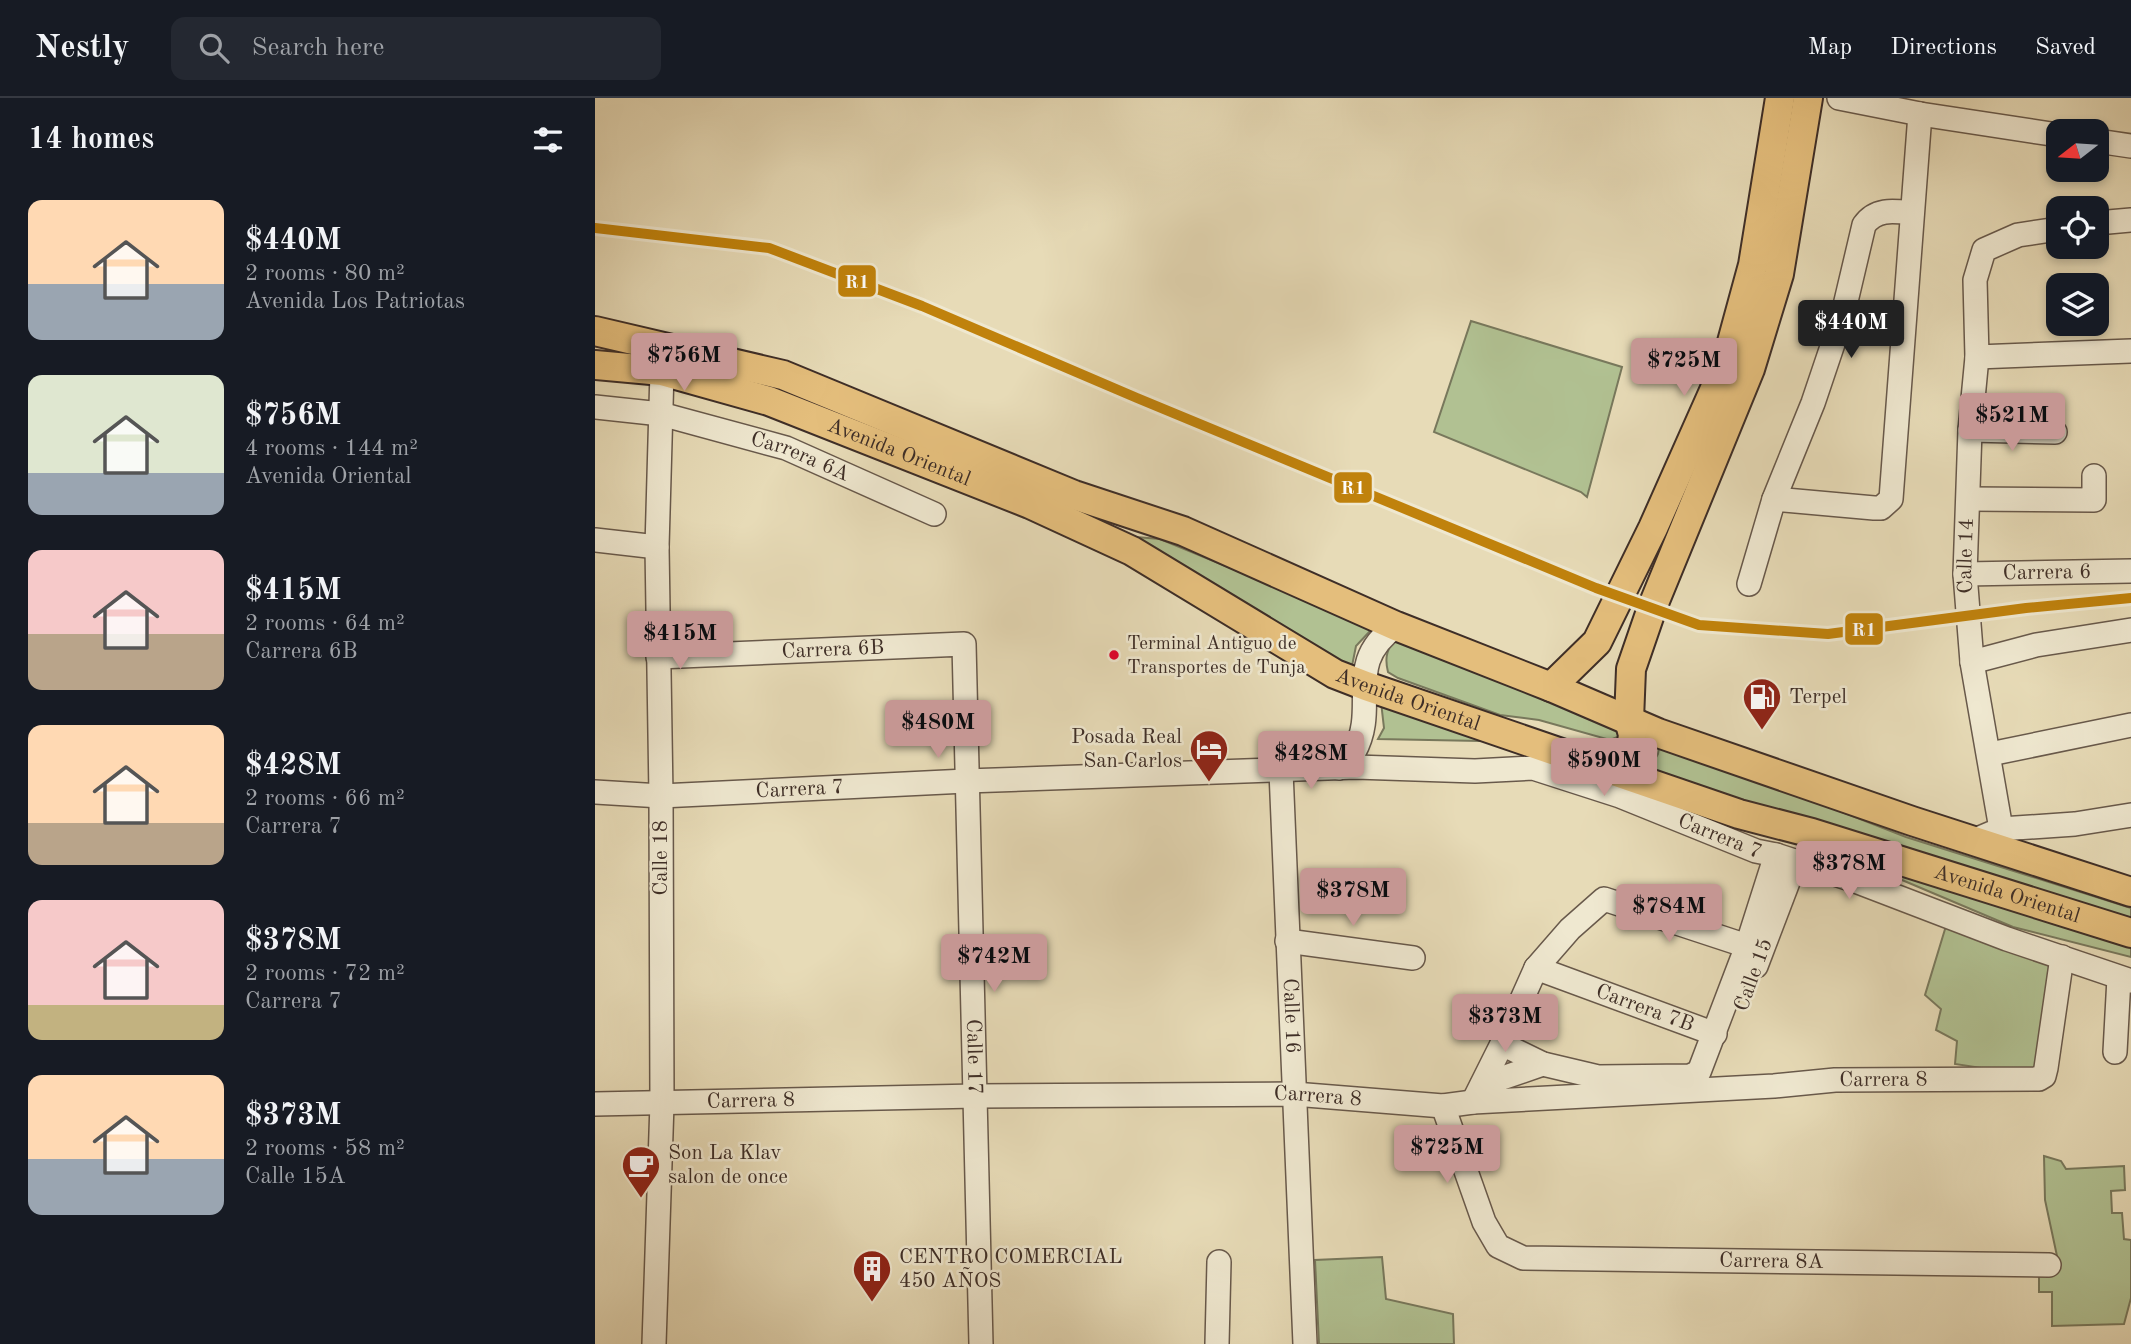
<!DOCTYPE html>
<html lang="en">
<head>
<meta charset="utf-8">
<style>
  :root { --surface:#171b24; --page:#242831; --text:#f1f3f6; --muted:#9ea1a6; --line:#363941; --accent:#c59692 }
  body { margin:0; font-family:"Old Standard TT",serif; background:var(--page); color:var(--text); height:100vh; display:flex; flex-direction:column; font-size:26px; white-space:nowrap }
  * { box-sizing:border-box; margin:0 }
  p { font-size:23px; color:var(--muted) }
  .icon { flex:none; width:38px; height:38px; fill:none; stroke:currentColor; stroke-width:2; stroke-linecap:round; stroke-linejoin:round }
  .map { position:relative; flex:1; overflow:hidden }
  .side { display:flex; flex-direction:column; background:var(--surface); width:595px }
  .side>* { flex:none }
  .needle { width:46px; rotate:253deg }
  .fabs { position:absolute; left:1451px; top:21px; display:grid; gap:14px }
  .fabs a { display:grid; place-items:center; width:63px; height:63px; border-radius:14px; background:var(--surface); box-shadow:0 4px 10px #0003; font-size:35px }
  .price { position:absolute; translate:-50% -60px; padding:0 16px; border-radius:7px; background:var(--accent); color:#111; font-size:23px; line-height:46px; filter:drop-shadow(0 2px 4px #0008) }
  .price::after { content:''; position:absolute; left:50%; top:42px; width:21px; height:16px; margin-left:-10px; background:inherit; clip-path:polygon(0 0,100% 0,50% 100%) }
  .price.current { background:#222; color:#fff }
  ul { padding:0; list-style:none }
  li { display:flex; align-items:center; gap:21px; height:175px; padding:0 28px }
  li span { display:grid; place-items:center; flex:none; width:196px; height:140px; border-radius:14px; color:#555 }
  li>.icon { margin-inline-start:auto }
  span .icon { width:84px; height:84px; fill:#fffc; stroke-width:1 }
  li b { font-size:30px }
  h2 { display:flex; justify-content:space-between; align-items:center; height:84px; padding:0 28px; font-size:30px }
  header { display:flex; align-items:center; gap:42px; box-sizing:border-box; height:98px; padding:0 35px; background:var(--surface); border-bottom:2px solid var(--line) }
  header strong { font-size:33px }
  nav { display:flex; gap:38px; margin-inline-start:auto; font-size:24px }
  .search { width:490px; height:63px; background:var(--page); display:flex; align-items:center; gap:18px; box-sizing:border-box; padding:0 24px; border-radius:14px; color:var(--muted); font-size:26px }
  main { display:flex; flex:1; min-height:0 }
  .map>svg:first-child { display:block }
  .green { fill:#b1c192; stroke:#78785c; stroke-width:2 }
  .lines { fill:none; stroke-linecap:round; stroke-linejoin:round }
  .minor-casing { stroke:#68594b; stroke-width:26 }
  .major-casing { stroke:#3e2e27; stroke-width:32 }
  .minor { stroke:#efe8d0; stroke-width:23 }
  .major { stroke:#e4be7c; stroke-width:28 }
  .rail-1-casing { stroke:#efe8d0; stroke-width:16 }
  .rail-1 { stroke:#c0820c; stroke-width:10 }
  .bus-dot { fill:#e4002b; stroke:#efe8d0; stroke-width:2.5 }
  .labels { text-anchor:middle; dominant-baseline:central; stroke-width:5; stroke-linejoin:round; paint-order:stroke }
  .bus-label { font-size:19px; fill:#3e2e27; stroke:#efe8d0; text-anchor:start }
  .street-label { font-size:21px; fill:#3e2e27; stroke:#efe8d0 }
  .poi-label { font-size:21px; fill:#3e2e27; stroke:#efe8d0; text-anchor:start }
  .line-badge { stroke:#efe8d0; stroke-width:2.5 }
  .badge-label { font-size:19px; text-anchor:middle; font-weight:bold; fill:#fff }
</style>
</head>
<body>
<header>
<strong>Nestly</strong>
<div class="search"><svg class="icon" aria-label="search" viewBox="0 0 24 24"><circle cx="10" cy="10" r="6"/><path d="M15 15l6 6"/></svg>Search here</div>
<nav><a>Map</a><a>Directions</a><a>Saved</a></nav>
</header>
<main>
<section class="side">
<h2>14 homes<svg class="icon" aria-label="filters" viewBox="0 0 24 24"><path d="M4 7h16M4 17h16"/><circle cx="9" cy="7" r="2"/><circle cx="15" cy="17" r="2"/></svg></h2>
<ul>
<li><span style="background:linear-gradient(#ffd9b3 60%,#9aa5b1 0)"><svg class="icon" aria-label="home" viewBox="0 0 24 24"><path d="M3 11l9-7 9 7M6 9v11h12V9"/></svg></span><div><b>$440M</b><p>2 rooms · 80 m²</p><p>Avenida Los Patriotas</p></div></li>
<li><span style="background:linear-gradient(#dfe7d0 70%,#9aa5b1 0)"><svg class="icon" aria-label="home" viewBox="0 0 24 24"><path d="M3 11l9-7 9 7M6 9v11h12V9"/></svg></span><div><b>$756M</b><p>4 rooms · 144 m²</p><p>Avenida Oriental</p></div></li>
<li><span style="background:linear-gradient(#f6c9c9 60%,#b9a48a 0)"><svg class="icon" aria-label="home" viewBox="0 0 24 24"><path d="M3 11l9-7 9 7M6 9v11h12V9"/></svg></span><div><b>$415M</b><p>2 rooms · 64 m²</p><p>Carrera 6B</p></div></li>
<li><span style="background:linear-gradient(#ffd9b3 70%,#b9a48a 0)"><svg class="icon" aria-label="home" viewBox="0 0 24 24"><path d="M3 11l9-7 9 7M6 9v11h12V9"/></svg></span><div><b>$428M</b><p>2 rooms · 66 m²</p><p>Carrera 7</p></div></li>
<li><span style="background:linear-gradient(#f6c9c9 75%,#c2b280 0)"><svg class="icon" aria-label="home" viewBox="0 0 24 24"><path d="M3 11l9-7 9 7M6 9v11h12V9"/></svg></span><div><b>$378M</b><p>2 rooms · 72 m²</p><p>Carrera 7</p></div></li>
<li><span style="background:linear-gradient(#ffd9b3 60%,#9aa5b1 0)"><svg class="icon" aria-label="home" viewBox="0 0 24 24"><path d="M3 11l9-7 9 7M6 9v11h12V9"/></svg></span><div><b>$373M</b><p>2 rooms · 58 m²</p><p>Calle 15A</p></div></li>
</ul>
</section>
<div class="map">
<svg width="1536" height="1246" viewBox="0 0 1536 1246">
  <rect width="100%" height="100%" fill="#e7dbb7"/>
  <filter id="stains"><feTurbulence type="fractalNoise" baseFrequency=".00286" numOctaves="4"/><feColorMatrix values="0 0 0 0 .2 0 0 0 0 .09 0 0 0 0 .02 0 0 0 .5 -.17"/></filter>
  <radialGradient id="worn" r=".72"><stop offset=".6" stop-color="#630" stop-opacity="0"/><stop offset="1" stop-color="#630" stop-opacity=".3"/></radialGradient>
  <!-- green -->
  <g class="green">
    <polygon points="876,223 1027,269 992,399 986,394 839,334"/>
    <polygon points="488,416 541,439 565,441 776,528 776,532 761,548 757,568 751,570"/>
    <path d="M 810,541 L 1024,625 L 1025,638 L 1015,642 L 944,622 L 905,617 L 803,580 L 793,574 C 790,562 791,554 798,543 Z"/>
    <polygon points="786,604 886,638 885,643 783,641 789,630"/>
    <polygon points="1064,650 1178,687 1311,739 1536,810 1536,823 1420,788 1306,748 1246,733 1077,681 1057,674 1055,670 1063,656"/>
    <polygon points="1127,720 1536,839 1536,859 1418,829 1307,782"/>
    <polygon points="1354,818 1464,859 1446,979 1360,966 1362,943 1341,932 1346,911 1330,897"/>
    <polygon points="1449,1058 1466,1063 1471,1071 1529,1068 1530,1092 1516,1093 1517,1115 1527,1115 1529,1141 1536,1142 1536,1200 1529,1226 1457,1228 1457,1194 1444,1194 1444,1176 1458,1176 1462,1158 1450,1102"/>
    <polygon points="787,1159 791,1201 858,1216 859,1246 724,1246 720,1162"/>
  </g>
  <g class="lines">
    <!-- minor casing -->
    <g class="minor-casing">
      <g id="minor">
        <polyline points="1244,0 1325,16 1463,37"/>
        <polyline points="1502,43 1536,48"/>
        <polyline points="1502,125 1536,122"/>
        <polyline points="1382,259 1536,253"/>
        <path id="s1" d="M 0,309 L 66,316 L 191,350 L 339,416"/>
        <polyline points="1375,332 1460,334"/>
        <path d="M 1179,401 L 1218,305 L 1248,216 L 1269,127 C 1281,110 1299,113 1317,115"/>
        <polyline points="1374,401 1499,402 1499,378"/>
        <polyline points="0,442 62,449"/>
        <path id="s2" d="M 1370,476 L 1536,473"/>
        <polyline points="1154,486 1179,401 1279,410 1286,410 1296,401 1325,16"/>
        <path id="s3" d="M 63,559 L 369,546 L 386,1246"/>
        <polyline points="1377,564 1441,547 1536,532"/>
        <polyline points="1395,656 1536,627"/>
        <path d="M 744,670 C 748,665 756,660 759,654 C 785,608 747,566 801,528"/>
        <path id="s4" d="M 686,673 L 710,1246"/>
        <path id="s5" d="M 0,694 L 66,698 L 371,683 L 761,669 L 880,673 L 938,670 L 1025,698 L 1161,753 L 1181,757 L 1258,782 L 1412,841 L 1536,883"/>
        <polyline points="1406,731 1480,726 1536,717"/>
        <path id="s6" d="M 1380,742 L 1406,731 L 1377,564 L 1370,476 L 1375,332 L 1382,259 L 1380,182 L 1389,152 L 1423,137 L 1463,131"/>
        <polyline points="692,843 818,860"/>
        <polyline points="1161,868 1201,763"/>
        <path id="s7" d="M 941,870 L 1120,936"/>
        <polyline points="907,946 948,966 1003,979 1095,978 1104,974 1152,848 1181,757"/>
        <polyline points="1520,954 1524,880"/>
        <polyline points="887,987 948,966"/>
        <polyline points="878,1004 907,946 941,870 975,831 1009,801 1152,848"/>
        <path id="s8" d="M 0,1006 L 381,998 L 699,996 L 848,1008 L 878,1004 L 1179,988 L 1240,982 L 1444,981 L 1449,978 L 1451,970 L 1467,859"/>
        <path id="s9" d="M 848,1008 L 889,1124 L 903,1148 L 928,1160 L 1454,1167"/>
        <polyline points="59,1246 67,1005 66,698 62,449 67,273"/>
        <polyline points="622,1246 624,1164"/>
      </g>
    </g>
    <!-- major casing -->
    <g class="major-casing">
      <g id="major">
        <polyline points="0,233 188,277 479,397 588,433 801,528 956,589 1063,635 1317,723 1536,794"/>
        <path id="s10" d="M 0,267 L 67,273 L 174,303 L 435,406 L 537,453 L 740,576 L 771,588 L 1144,716 L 1217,735 L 1536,835"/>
        <polyline points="956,589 1002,544 1058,430 1131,266 1158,167 1185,0"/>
        <polyline points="1018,673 1029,664 1036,651 1038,637 1034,622 1036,571 1057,510 1155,271 1184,176 1213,0"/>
      </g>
    </g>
    <!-- minor -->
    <use href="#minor" class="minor"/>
    <!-- major -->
    <use href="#major" class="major"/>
    <!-- rail-1 casing -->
    <g class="rail-1-casing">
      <polyline id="rail-1" points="0,130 174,150 327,208 542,300 1001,490 1104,527 1233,536 1431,510 1536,500"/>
    </g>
    <!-- rail-1 -->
    <use href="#rail-1" class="rail-1"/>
  </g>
  <!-- icons -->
  <defs>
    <g id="fuel-pin" transform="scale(2.0125)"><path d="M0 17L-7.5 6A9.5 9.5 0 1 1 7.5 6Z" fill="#8f2418" stroke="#efe8d0"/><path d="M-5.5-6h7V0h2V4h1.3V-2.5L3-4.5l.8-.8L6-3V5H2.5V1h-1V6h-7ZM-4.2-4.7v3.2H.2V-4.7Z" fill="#fff"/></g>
    <g id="hotel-pin" transform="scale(2.0125)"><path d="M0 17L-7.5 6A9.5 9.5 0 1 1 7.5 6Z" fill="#8f2418" stroke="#efe8d0"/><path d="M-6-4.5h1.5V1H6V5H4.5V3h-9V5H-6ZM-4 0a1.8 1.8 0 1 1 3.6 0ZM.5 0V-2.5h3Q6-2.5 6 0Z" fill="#fff"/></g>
    <g id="cafe-pin" transform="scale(2.0125)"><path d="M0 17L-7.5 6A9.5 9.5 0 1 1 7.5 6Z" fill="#8f2418" stroke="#efe8d0"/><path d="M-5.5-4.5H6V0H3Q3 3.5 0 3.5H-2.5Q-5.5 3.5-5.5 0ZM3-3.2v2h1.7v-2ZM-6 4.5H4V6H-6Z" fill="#fff"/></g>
    <g id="building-pin" transform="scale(2.0125)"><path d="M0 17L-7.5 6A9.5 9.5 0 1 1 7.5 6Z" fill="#8f2418" stroke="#efe8d0"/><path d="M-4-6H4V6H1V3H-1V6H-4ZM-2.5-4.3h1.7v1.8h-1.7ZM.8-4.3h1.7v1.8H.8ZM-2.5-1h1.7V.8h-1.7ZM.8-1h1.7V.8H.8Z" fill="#fff"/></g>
  </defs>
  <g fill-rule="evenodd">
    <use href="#fuel-pin" x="1167" y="599"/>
    <use href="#hotel-pin" x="614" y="651"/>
    <use href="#cafe-pin" x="46" y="1067"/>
    <use href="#building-pin" x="277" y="1171"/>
  </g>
  <!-- markers -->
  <circle class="bus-dot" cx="519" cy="557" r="6"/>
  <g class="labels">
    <!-- bus labels -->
    <g class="bus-label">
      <text x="532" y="546">Terminal Antiguo de<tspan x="532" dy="24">Transportes de Tunja</tspan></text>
    </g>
    <!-- street labels -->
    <g class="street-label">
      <text stroke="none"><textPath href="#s10" startOffset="318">Avenida Oriental</textPath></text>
      <text stroke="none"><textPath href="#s1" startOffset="212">Carrera 6A</textPath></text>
      <text stroke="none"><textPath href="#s6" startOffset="304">Calle 14</textPath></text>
      <text stroke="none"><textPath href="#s2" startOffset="82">Carrera 6</textPath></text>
      <text stroke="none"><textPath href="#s3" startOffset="175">Carrera 6B</textPath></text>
      <text stroke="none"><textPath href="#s10" startOffset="886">Avenida Oriental</textPath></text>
      <text stroke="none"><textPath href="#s5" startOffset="205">Carrera 7</textPath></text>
      <text stroke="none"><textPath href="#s5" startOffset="1138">Carrera 7</textPath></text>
      <text transform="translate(66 760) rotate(-90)">Calle 18</text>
      <text stroke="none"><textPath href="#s10" startOffset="1516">Avenida Oriental</textPath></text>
      <text transform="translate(1159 877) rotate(-70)">Calle 15</text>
      <text stroke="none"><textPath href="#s7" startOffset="116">Carrera 7B</textPath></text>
      <text stroke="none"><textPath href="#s4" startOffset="245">Calle 16</textPath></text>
      <text stroke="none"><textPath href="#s3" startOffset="719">Calle 17</textPath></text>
      <text stroke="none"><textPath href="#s8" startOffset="1290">Carrera 8</textPath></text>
      <text stroke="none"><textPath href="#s8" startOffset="723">Carrera 8</textPath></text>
      <text stroke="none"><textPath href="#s8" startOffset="156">Carrera 8</textPath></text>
      <text stroke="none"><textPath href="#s9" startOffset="427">Carrera 8A</textPath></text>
    </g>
    <!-- poi labels -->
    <g class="poi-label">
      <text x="1194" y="599">Terpel</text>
      <text x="587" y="639" text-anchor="end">Posada Real<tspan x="587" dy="24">San Carlos</tspan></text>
      <text x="73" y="1055">Son La Klav<tspan x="73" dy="24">salon de once</tspan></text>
      <text x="304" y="1159">CENTRO COMERCIAL<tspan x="304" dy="24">450 AÑOS</tspan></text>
    </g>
  </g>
  <g class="line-badge">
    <rect x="242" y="166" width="40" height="34" rx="7" fill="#c0820c"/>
    <rect x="738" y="373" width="40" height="33" rx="7" fill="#c0820c"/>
    <rect x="1249" y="514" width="40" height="34" rx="7" fill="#c0820c"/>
  </g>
  <g class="badge-label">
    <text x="262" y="190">R1</text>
    <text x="758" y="396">R1</text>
    <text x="1269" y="538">R1</text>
  </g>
  <rect width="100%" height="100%" filter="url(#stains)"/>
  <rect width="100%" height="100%" fill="url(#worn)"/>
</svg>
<div class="fabs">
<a><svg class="needle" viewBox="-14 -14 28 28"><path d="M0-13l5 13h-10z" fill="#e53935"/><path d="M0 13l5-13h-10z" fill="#9ea1a6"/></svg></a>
<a><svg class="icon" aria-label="locate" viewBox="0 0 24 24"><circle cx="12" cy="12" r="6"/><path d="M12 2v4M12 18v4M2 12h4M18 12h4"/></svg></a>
<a><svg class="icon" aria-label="layers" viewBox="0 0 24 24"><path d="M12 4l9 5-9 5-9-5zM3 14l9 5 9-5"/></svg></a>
</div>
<b class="price current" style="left:1256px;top:262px">$440M</b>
<b class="price" style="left:89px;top:295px">$756M</b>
<b class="price" style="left:1089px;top:300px">$725M</b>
<b class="price" style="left:1417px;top:355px">$521M</b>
<b class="price" style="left:85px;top:573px">$415M</b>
<b class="price" style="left:343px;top:662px">$480M</b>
<b class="price" style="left:716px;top:693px">$428M</b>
<b class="price" style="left:1009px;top:700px">$590M</b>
<b class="price" style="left:1254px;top:803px">$378M</b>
<b class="price" style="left:758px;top:830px">$378M</b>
<b class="price" style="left:1074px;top:846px">$784M</b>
<b class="price" style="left:399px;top:896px">$742M</b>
<b class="price" style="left:910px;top:956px">$373M</b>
<b class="price" style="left:852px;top:1087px">$725M</b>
</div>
</main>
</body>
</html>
